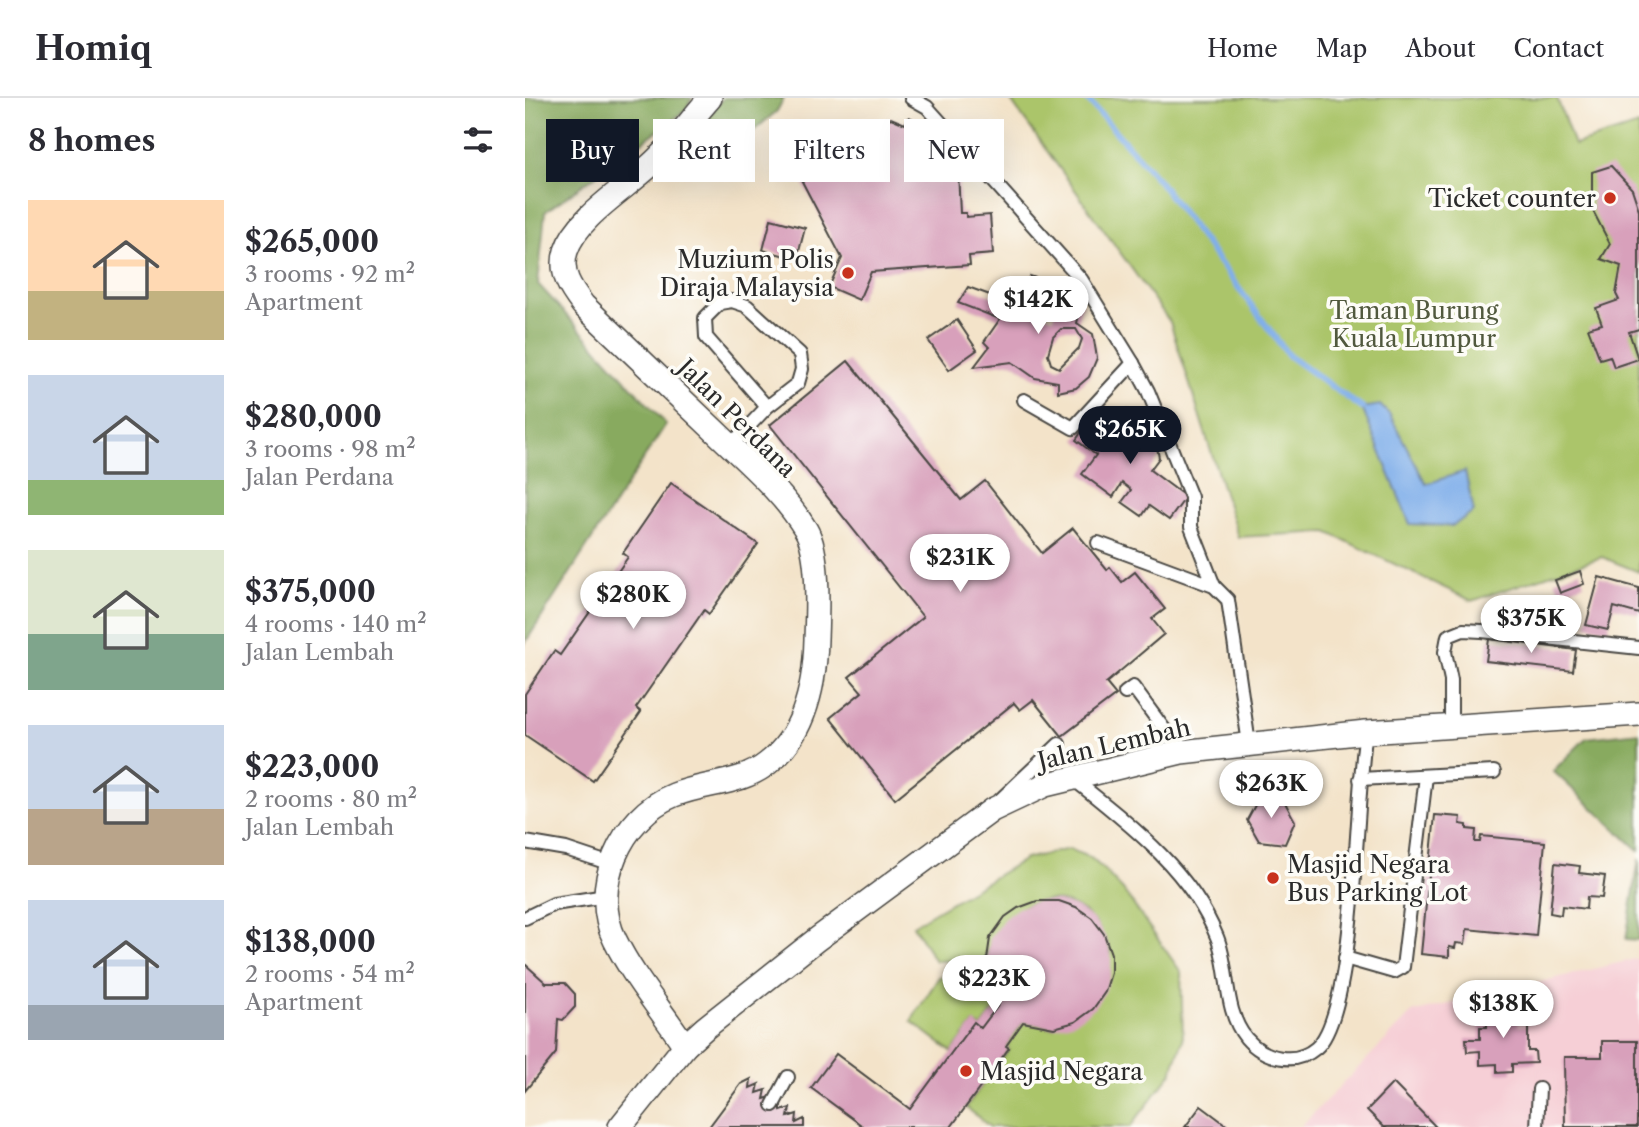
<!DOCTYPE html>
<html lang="en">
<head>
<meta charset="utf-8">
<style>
  :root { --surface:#fff; --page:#f2f2f3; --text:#2b2b33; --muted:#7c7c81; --line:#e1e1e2; --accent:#111827 }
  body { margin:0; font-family:"Libre Caslon Text",serif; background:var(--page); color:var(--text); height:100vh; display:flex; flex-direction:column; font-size:26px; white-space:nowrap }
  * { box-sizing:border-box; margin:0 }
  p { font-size:23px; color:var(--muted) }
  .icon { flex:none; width:38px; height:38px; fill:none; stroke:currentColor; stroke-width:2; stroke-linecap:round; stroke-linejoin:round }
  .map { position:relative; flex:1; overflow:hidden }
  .drawer { display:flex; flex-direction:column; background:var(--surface); width:525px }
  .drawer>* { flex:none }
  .top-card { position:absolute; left:21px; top:21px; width:665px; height:63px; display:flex; gap:14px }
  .price { position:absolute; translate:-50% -60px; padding:0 16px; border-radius:24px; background:#fff; color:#222; font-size:23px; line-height:46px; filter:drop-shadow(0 2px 4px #0008) }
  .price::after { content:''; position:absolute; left:50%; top:42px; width:21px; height:16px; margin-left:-10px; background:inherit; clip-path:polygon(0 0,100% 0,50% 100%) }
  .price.active { background:var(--accent); color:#fff }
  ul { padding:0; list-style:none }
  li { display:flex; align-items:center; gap:21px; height:175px; padding:0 28px }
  li span { display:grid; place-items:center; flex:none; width:196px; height:140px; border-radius:0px; color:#555 }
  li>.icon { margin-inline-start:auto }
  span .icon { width:84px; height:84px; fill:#fffc; stroke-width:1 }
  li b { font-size:30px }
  h2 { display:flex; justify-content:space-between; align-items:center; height:84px; padding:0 28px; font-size:30px }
  .chip { padding:0 24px; border-radius:0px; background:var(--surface); box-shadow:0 7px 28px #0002; font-size:24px; line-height:63px }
  .chip.active { background:var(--accent); color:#fff }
  header { display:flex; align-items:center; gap:42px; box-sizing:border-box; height:98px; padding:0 35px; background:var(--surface); border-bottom:2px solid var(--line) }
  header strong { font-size:33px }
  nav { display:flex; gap:38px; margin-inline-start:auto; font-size:24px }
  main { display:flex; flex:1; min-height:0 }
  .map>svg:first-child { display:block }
  .built { fill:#f6cfd6 }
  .green { fill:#abc56b; stroke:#6b784b; stroke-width:2 }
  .forest { fill:#88aa5f; stroke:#5a6a45; stroke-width:2 }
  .water { fill:#80afea; stroke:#566d8a; stroke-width:2 }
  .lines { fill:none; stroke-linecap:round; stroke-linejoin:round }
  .stream { stroke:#80afea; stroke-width:6 }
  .building { fill:#d8a0bb; fill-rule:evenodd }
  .service-casing { stroke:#494743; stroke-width:16 }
  .minor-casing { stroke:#494743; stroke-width:26 }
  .service { stroke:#fff; stroke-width:12 }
  .minor { stroke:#fff; stroke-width:23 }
  .poi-dot { fill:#c8321e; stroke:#fdfcf7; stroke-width:2.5 }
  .labels { text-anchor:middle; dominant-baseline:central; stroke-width:7; stroke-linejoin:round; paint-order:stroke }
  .poi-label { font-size:24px; fill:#2b2b2b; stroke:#fdfcf7; text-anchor:end }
  .park-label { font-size:24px; fill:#51593e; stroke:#fdfcf7 }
  .street-label { font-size:24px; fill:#2b2b2b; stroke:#fdfcf7 }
</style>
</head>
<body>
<header>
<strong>Homiq</strong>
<nav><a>Home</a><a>Map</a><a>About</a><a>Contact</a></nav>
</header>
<main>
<section class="drawer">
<h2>8 homes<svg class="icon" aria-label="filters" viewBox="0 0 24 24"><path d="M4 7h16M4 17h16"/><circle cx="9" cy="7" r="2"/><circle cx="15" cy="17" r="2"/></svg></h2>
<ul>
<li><span style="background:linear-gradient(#ffd9b3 65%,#c2b280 0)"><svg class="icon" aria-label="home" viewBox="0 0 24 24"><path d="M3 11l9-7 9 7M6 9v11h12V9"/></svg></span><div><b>$265,000</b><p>3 rooms · 92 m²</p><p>Apartment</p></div></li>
<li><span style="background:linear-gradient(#c9d6e8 75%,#8fb573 0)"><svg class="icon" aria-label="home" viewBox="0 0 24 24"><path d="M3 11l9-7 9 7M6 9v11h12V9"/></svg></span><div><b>$280,000</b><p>3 rooms · 98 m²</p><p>Jalan Perdana</p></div></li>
<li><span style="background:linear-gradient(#dfe7d0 60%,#7fa58c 0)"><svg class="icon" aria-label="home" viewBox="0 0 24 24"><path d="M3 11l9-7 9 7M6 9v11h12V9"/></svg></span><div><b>$375,000</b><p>4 rooms · 140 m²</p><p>Jalan Lembah</p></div></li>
<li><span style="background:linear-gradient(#c9d6e8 60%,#b9a48a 0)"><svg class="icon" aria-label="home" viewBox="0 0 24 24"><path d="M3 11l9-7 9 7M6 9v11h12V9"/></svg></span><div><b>$223,000</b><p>2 rooms · 80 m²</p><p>Jalan Lembah</p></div></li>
<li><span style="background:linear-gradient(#c9d6e8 75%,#9aa5b1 0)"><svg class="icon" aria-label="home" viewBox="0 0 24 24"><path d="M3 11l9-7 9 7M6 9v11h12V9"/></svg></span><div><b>$138,000</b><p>2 rooms · 54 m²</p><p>Apartment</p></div></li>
</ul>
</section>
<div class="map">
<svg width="1114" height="1029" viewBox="0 0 1114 1029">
  <rect width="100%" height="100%" fill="#fdfcf7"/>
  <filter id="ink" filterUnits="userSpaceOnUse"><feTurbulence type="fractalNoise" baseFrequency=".0143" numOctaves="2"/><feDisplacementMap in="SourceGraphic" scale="14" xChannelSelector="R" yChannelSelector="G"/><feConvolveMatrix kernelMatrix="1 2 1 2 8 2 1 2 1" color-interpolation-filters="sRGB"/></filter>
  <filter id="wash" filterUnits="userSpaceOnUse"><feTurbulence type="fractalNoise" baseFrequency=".00686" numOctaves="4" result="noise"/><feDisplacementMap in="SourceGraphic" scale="28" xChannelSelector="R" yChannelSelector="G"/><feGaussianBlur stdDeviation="1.57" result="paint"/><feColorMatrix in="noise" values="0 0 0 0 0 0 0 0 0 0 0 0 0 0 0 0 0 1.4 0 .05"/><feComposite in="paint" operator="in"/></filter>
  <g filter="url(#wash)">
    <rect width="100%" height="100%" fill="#f3e3c9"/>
    <!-- built -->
    <polygon class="built" points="1114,860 1114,1029 775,1029 887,915"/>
    <!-- green -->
    <g class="green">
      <polygon points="484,0 1032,0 1049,47 1114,27 1114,474 1077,459 947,503 802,434 713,439 645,224"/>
      <path d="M 544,751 L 566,760 L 579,772 L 598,792 L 656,874 L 658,942 L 646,976 L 605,1029 L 465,1029 L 441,1009 L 484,951 L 481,948 L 498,924 L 529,930 L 586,856 C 563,780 479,787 460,862 L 410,863 L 388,827 L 500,761 Z"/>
      <polygon points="460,875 474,906 456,930 449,925 427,954 386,923 414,879"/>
    </g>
    <!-- forest -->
    <g class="forest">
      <polygon points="0,0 167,0 160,13 20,114 13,186 141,326 0,545"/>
      <polygon points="198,0 259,0 252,13 185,69 154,58"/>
      <polygon points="1114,634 1114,753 1028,673 1061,640"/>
      <polygon points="1114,761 1114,842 1101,841"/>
    </g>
    <!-- water -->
    <polygon class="water" points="855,307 865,317 901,386 940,373 949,414 927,428 885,426 837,310"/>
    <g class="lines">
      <!-- stream -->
      <polyline class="stream" points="561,0 634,83 764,258 837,310"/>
    </g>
    <g id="blocks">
      <!-- building -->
      <g class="building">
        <polygon points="384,19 422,38 419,45 432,51 435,115 441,115 441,119 465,117 468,156 444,158 445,167 346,174 334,202 304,189 317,160 269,68 308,44 313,50 366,20 380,26"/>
        <polygon points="1086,68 1107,91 1114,112 1114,231 1104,234 1113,261 1089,269 1085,258 1075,261 1063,230 1077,226 1071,210 1094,202 1091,196 1096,168 1076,161 1085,146 1067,111 1067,74"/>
        <polygon points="246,121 280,130 272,161 238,152"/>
        <path d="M 505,178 L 540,191 L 537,206 L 557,205 L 552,225 L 568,236 L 572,260 L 564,279 L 551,290 L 533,294 L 533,284 L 510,280 L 487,264 L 449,269 L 464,249 L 459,244 L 475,221 L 433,205 L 443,189 L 528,220 L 533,211 L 498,199 ZM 536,231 L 551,231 L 557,241 L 554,250 L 534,270 L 526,266 L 523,256 L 528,239 Z"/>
        <polygon points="432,222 452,252 424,272 403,242"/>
        <polygon points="323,263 436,402 460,383 517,455 548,430 582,472 585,469 597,484 610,474 640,511 627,521 639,536 581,585 591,597 537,638 508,602 495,612 489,605 370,701 305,620 337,594 324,579 398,519 245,327"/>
        <polygon points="602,311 628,329 622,337 631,344 634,360 625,372 661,399 644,422 624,408 617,418 597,404 606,392 597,385 588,399 557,376 571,357 551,342 562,326 581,340"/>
        <polygon points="146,385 233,446 184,516 179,512 111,610 116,614 68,683 0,637 0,596 29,553 35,557 103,459 98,455"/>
        <polygon points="1055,473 1059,486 1035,495 1030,482"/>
        <polygon points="1074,479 1114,490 1114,516 1089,509 1083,532 1061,527"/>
        <polygon points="964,541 1051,552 1048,573 961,563"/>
        <polygon points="735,698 758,701 770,723 760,746 734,743 722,722"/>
        <polygon points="910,717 936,719 935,726 942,727 942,731 951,732 950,744 955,744 956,738 1020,744 1011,838 942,831 940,846 931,845 930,850 924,849 924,859 896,856"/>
        <polygon points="1030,765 1055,768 1054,775 1080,778 1077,800 1062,799 1061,811 1037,808 1036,817 1025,815"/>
        <polygon points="512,803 534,803 551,809 567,820 579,836 586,856 586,875 580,894 568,911 550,924 529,930 498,924 481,948 484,950 426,1029 339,1029 286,990 311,956 385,1011 449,924 456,930 474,906 460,875 465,840 480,819 493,810"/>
        <polygon points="0,866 21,885 40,885 50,896 50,909 38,922 33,921 31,955 0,993"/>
        <polygon points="993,908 993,928 1003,928 1003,953 1010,953 1011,965 987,966 987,974 972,975 972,966 955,967 955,953 942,954 941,941 955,941 955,929 962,929 962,909"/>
        <polygon points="1077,943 1112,943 1112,1029 1040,1029 1039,959 1077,959"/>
        <polygon points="226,981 225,990 234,986 232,995 241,992 239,1001 249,998 256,1004 256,1013 265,1010 263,1019 272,1016 271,1025 279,1021 279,1029 184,1029 216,986"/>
        <polygon points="868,985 911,1029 859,1029 842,1012"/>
        <polygon points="676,1008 704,1029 660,1029"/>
      </g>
    </g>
  </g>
  <g filter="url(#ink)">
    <use href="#blocks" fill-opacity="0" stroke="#494743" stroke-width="2"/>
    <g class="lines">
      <!-- service casing -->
      <g class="service-casing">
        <g id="service">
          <polyline points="386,0 402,9 556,181 608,265 623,293 666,399 666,429 689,488"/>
          <polyline points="499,302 548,330 608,265"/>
          <polyline points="205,348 242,309 273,285 277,271 275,256 222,208 207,203 195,205 180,220 181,239 242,309"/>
          <polyline points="573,445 689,488 703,502 724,646"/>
          <polyline points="600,595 608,589 656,654"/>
          <polyline points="926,629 926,582 920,554 923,538 938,532 957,533 1114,550"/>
          <path d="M 547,680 C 603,725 665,771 692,839 C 705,871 698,912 721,940 C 739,961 770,968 791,950 C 832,915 830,695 841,634"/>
          <polyline points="835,681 969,674"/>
          <polyline points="476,701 534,646"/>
          <polyline points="0,744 41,751 86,766"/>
          <polyline points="0,820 29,806 81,798"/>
          <polyline points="820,860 869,874 878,869 901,678"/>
          <polyline points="248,1007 263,979"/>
          <polyline points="1012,1029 1014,991"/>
        </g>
      </g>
      <!-- minor casing -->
      <g class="minor-casing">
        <g id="minor">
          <path d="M 160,948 C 137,913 108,879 90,842 C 64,790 96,718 149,697 C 180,684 216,687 243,665 C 280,636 290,586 291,541 C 292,513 295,456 281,432 C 258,394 223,365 192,335 C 147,292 103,250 58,207 C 46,191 34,175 41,153 C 52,117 109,86 135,58 C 153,40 168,19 185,0"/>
          <polyline points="95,1029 160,948 180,930 291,842 467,712 520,687 656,654 841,634 1114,616"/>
        </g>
      </g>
      <!-- service -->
      <use href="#service" class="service"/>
      <!-- minor -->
      <use href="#minor" class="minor"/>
    </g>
  </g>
  <!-- markers -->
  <g class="poi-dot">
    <circle cx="1085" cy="100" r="7"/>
    <circle cx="323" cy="175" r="7"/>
    <circle cx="748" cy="780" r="7"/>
    <circle cx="441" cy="973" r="7"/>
  </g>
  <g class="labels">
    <!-- poi labels -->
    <g class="poi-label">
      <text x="1071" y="100">Ticket counter</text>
      <text x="309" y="161">Muzium Polis<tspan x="309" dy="28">Diraja Malaysia</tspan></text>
      <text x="762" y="766" text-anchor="start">Masjid Negara<tspan x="762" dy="28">Bus Parking Lot</tspan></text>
      <text x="455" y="973" text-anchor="start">Masjid Negara</text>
    </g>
    <!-- park labels -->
    <g class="park-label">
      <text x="889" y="212">Taman Burung<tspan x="889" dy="28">Kuala Lumpur</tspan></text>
    </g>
    <!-- street labels -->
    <g class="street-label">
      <text transform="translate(212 320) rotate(45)">Jalan Perdana</text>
      <text transform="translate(589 646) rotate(-13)">Jalan Lembah</text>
    </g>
  </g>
</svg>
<b class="price" style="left:513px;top:238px">$142K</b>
<b class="price active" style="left:605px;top:368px">$265K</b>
<b class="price" style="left:435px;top:496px">$231K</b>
<b class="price" style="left:108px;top:533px">$280K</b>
<b class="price" style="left:1006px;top:557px">$375K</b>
<b class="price" style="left:746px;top:722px">$263K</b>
<b class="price" style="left:469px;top:917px">$223K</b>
<b class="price" style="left:978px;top:942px">$138K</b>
<div class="top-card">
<a class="chip active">Buy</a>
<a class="chip">Rent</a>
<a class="chip">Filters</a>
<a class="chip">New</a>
</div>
</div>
</main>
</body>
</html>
